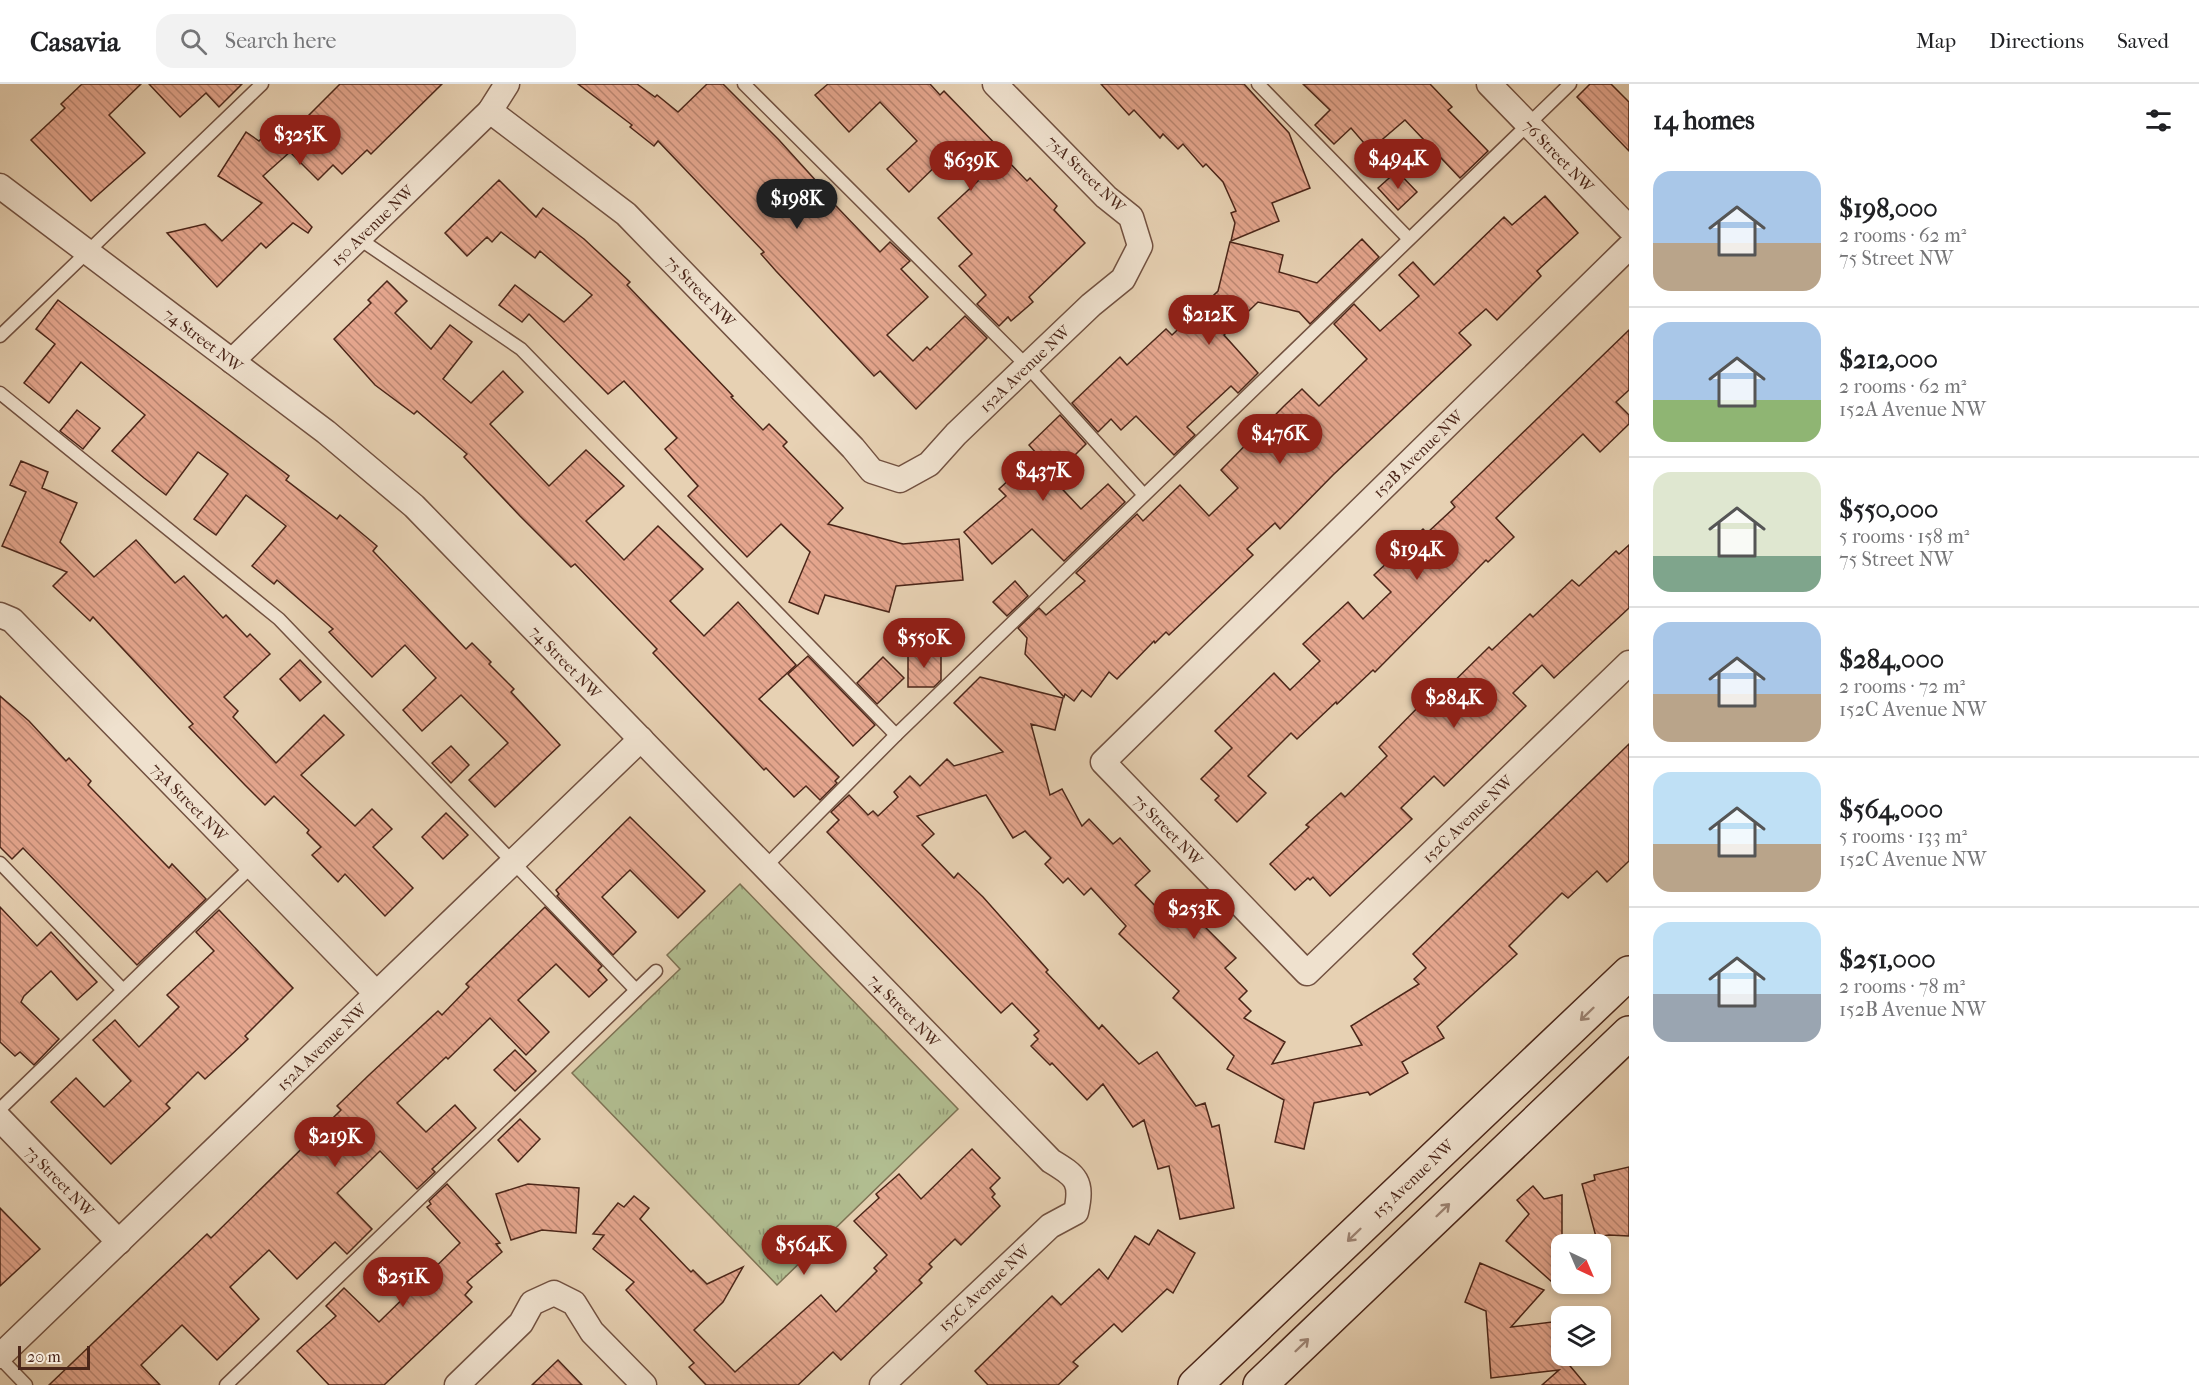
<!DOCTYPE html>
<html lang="en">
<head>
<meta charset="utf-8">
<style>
  :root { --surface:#fff; --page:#f2f2f2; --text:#202124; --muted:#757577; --line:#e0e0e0; --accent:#8f2418 }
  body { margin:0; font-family:"IM FELL French Canon",serif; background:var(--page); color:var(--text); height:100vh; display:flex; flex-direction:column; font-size:22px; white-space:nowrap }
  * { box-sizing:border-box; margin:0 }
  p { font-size:20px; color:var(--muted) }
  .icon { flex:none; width:33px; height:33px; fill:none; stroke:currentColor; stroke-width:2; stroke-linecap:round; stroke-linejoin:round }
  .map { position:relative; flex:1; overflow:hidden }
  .side { display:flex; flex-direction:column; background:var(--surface); width:570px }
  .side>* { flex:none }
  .needle { width:39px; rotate:136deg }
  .controls { position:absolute; left:1551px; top:1150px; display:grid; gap:12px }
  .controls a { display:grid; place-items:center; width:60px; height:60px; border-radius:12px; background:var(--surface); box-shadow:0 3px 9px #0003; font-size:30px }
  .scale { position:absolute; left:18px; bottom:15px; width:72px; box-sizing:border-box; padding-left:6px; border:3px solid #4b2619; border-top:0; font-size:16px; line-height:21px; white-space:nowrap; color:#4b2619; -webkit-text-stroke:4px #efe1ce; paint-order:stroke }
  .price { position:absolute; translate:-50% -51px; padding:0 14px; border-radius:21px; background:var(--accent); color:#fff; font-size:20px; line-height:39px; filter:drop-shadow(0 2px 3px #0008) }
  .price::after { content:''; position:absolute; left:50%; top:36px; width:18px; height:14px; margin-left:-9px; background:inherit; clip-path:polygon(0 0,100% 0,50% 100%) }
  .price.current { background:#222; color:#fff }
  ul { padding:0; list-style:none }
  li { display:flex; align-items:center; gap:18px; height:150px; padding:0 24px }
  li+li { border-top:2px solid var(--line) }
  li span { display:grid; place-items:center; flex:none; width:168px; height:120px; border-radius:18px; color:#555 }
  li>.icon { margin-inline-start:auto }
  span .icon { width:72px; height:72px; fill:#fffc; stroke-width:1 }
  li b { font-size:26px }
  h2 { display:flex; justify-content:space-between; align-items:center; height:72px; padding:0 24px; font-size:26px }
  header { display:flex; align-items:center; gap:36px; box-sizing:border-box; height:84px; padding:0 30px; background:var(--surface); border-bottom:2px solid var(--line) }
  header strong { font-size:28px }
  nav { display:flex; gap:33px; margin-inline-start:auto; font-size:21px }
  .search { width:420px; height:54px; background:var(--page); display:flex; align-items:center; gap:15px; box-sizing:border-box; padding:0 21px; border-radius:18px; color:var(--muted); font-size:22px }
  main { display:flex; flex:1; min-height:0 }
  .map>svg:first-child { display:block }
  .grass { fill:url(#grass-tufts); stroke:#7e7254; stroke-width:1.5 }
  .building { fill:url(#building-back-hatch); stroke:#4b2619; stroke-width:1.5 }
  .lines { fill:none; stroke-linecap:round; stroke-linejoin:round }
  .lane-casing { stroke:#725140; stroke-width:15 }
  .street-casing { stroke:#725140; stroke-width:27 }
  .secondary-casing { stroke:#4b2619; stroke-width:36 }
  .lane { stroke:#efe1ce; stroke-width:12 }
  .street { stroke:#efe1ce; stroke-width:24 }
  .secondary { stroke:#efe1ce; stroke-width:33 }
  .oneway { stroke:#9d8474 }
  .labels { text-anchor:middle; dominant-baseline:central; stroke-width:4.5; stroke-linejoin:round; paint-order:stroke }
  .street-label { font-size:16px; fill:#4b2619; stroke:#efe1ce }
</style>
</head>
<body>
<header>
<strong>Casavia</strong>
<div class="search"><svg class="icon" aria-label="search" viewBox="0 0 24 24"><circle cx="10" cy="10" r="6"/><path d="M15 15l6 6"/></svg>Search here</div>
<nav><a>Map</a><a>Directions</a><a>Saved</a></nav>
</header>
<main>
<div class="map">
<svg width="1629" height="1301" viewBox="0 0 1629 1301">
  <defs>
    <pattern id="grass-tufts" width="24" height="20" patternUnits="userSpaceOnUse" patternTransform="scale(1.5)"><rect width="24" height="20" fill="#b1bd90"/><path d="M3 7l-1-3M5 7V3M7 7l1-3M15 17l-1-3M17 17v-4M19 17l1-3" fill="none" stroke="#929975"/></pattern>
    <pattern id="building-back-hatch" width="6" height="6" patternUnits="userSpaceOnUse" patternTransform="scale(1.5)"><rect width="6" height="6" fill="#e5a68e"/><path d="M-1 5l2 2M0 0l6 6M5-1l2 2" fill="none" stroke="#bc8773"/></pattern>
  </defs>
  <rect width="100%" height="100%" fill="#e7d1b3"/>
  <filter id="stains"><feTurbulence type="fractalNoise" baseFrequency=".00333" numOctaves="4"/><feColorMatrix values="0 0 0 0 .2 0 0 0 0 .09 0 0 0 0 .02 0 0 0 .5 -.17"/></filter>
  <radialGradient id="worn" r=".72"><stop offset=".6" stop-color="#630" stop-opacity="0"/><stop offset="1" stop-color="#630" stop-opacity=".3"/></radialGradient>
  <!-- grass -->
  <polygon class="grass" points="740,800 958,1025 777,1201 572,989 680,885 667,871"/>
  <!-- building -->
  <g class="building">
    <polygon points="82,0 141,0 109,31 145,69 91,117 31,56 65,24 61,20"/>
    <polygon points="149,0 242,0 219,23 206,9 180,33"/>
    <polygon points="340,0 442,0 371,70 367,66 342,90 333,81 318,96 290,68 263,92 312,143 308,149 293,139 266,164 261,159 217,203 167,149 205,140 222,157 262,119 218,92 246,48 259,57 280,36 292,48"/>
    <polygon points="578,0 637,0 655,13 657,11 678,28 707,0 723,0 779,56 818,99 816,101 880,168 890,158 910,177 901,185 928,213 887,251 913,277 927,263 930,266 965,232 987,254 916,325 880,287 874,292 776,187 761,170 764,168 658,57 654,62 630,43 632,41"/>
    <polygon points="828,0 930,0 940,11 944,7 1002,67 1000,69 1027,97 1030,94 1057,122 1054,126 1085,159 1029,213 1033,218 1011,237 1008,233 999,242 977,220 986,211 959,182 972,170 938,134 978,97 950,68 909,108 887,85 917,57 880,18 849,48 815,11"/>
    <polygon points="1101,0 1244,0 1289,49 1310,104 1272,119 1279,137 1231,157 1235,139 1231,129 1236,127 1223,98 1206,80 1203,83 1183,60 1178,65 1163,50 1160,54 1134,26 1129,31"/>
    <polygon points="1303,0 1430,0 1452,23 1448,26 1488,67 1460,94 1405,36 1370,66 1351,44 1334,60 1315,41 1330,26"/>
    <polygon points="1590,0 1611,0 1629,18 1629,67 1577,13"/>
    <polygon points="1397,87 1417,108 1398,126 1378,104"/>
    <polygon points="499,96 536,133 543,124 584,155 630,198 627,201 733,312 731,313 763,346 769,340 787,358 783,362 843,424 828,440 903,460 959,455 963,496 896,502 889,528 825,511 818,530 789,518 810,468 781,440 747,473 688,412 698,402 665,365 677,354 624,297 608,310 529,230 522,238 499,221 515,201 564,238 592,211 540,167 535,174 501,148 492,158 487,153 467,172 445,149"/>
    <polygon points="1545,112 1578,149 1537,187 1541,192 1497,236 1486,225 1459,249 1471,261 1333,391 1280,445 1275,439 1247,465 1253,471 1169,551 1166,548 1155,559 1154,557 1117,595 1109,588 1091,613 1082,606 1074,617 1065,610 1064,613 1025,570 1027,554 1018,544 1039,524 1046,531 1085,497 1076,489 1137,430 1143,437 1180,401 1209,432 1238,404 1221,386 1284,322 1302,305 1319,322 1367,275 1334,240 1354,220 1380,247 1419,212 1399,191 1413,178 1434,201 1504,133 1512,141"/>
    <polygon points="1362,155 1379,173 1310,240 1299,228 1258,218 1224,251 1258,289 1238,309 1231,302 1187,343 1195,351 1174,371 1136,332 1121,346 1111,335 1098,348 1072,319 1120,273 1127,281 1166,245 1172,251 1218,207 1230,158 1283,171 1279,188 1317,199"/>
    <polygon points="387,197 407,217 395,229 431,265 450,241 472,258 443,295 471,319 503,287 523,308 490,340 549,402 586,366 624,402 586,437 624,476 658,442 703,485 670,517 704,552 738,518 796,581 759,615 839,693 835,697 837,699 820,716 806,702 794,713 766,684 764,686 653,569 657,565 575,480 571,483 520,432 464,373 467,370 417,327 414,330 375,301 334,255 371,219 368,216"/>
    <polygon points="58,216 289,392 286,396 337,435 340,431 377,462 373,467 466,565 472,559 491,578 489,580 514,605 511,608 560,661 495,723 469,696 508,659 461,611 422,647 403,626 436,594 405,561 372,593 329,548 333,545 277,496 274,500 252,482 286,442 246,411 216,451 194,435 228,390 198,368 166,411 144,394 112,367 145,331 81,278 49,319 24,299 55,260 36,245"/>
    <polygon points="1629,246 1629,306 1616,318 1629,331 1629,340 1600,368 1583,350 1496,434 1514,453 1488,478 1486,476 1375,588 1373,586 1337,620 1336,618 1297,655 1291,649 1248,692 1266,709 1237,738 1215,716 1219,712 1201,695 1232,664 1215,647 1274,589 1290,606 1320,577 1303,560 1348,518 1363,535 1391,508 1374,491 1423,445 1427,449 1455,423 1451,418"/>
    <polygon points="77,326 100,344 83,365 60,347"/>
    <polygon points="1060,331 1086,360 1052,394 1081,425 1108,400 1125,418 1064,477 1032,445 992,480 964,448 1006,412 999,405 1037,370 1029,361"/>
    <polygon points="21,377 48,388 42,404 77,419 60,458 94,493 136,456 175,499 184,492 223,534 226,531 247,553 250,550 270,570 224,613 238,627 233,633 276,679 324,631 344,651 301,691 355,742 372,725 392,745 373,763 413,804 385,832 345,790 338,798 312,771 321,763 307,749 309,746 274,712 265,721 245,701 189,643 193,640 93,533 90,537 53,502 67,488 2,462 26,408 10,401"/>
    <polygon points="1629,461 1629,524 1554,594 1542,581 1513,609 1526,622 1444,702 1434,692 1401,724 1412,735 1330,812 1313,793 1310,796 1308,794 1295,806 1270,780 1309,743 1306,741 1341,709 1345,713 1387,672 1379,663 1430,611 1435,616 1489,563 1492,566 1530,530 1533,533 1572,496 1579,502 1616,467 1619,470"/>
    <polygon points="1015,497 1028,512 1007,532 993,518"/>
    <polygon points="908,568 941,568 941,596 934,603 908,603"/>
    <polygon points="808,572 875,641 853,662 788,590"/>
    <polygon points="883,573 904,594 877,620 857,599"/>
    <polygon points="300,576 321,598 300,617 280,595"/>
    <polygon points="980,593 1063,614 1055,646 1031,640 1050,711 1062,705 1082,742 1089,735 1113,760 1120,754 1150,787 1135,801 1167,834 1182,820 1236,874 1225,884 1247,907 1239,915 1251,927 1244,934 1285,958 1272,980 1362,961 1351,942 1419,900 1414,895 1426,884 1413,870 1629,660 1629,777 1607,798 1597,787 1568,814 1562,809 1509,862 1517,870 1437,943 1444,954 1402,978 1408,989 1370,1011 1368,1008 1314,1019 1304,1065 1275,1058 1284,1016 1227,985 1234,972 1173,914 1179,907 1119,850 1126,842 1091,804 1084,811 1068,794 1063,799 1045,780 1051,774 1025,747 1013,754 986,711 917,732 934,750 922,761 954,794 958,789 983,813 1048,886 1046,888 1099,945 1102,941 1139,980 1157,968 1196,1022 1205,1019 1212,1043 1219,1041 1234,1124 1180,1135 1169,1082 1158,1085 1144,1036 1133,1043 1103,1000 1087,1016 1052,979 1050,981 1031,962 1038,955 1034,951 1039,947 1012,919 1001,929 827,748 839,736 831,728 849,711 868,731 873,727 878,732 898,713 894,708 910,692 920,702 947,675 954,682 1003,668 954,619"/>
    <polygon points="0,612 29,637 66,677 69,674 91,697 88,701 169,784 172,780 206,815 137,881 23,764 12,775 0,763"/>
    <polygon points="451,662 469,681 451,699 432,679"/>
    <polygon points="446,729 468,751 443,775 422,753"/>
    <polygon points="630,733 705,807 678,834 630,786 602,813 636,848 613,871 557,812 559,810 556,806"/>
    <polygon points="0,823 37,862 51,848 97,898 77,916 51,887 24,912 21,918 59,955 34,981 20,968 15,972 0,958"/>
    <polygon points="545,823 602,882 598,886 607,896 589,913 556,880 518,916 549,948 526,971 490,934 448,975 446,973 397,1019 426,1048 455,1021 476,1044 432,1085 435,1088 417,1105 380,1067 337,1109 372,1145 347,1170 335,1158 297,1195 269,1166 230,1203 259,1235 217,1276 182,1241 141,1281 160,1301 49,1301 207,1150 211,1154 341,1026 337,1022 369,991 438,927 442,931 469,903 466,900"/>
    <polygon points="219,826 293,904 245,952 248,955 230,972 205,995 198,988 166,1020 170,1024 111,1080 51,1018 76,994 104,1023 131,997 93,956 115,936 139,963 179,923 167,911 214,867 196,848"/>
    <polygon points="515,966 536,987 515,1007 494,986"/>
    <polygon points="520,1035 540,1055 518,1078 498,1056"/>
    <polygon points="972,1065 1000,1094 990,1104 995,1110 992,1113 1000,1122 961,1161 955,1155 929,1180 932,1183 919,1196 922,1199 841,1276 833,1268 798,1301 706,1301 689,1283 694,1279 626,1206 634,1198 593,1165 604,1151 593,1150 618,1119 624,1123 634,1112 649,1124 640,1135 691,1188 693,1186 707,1200 743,1183 723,1218 694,1246 735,1288 821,1211 836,1228 877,1187 874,1184 887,1171 854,1137 879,1114 876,1110 899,1090 921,1115"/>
    <polygon points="1629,1083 1629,1152 1609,1151 1596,1153 1582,1100 1595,1096 1594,1091"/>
    <polygon points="447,1100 500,1159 496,1160 502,1168 467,1198 472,1203 465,1211 472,1218 384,1301 329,1301 297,1267 336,1232 326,1222 344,1204 379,1238 460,1159 427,1123 431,1120 429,1117"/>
    <polygon points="528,1100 579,1104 576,1149 542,1146 511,1156 496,1110"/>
    <polygon points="1533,1102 1544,1115 1562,1111 1562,1187 1552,1198 1506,1157 1529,1130 1517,1116"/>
    <polygon points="0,1124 40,1165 0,1202"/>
    <polygon points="1158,1146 1195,1169 1173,1209 1167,1205 1122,1248 1114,1240 1073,1278 1078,1282 1058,1301 988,1301 975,1287 1052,1212 1061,1221 1099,1185 1108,1195 1135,1152 1149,1161"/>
    <polygon points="1480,1179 1544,1206 1511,1243 1552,1238 1555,1264 1586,1301 1542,1301 1559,1286 1491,1294 1486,1227 1465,1218"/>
    <polygon points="558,1276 582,1301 532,1301"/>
  </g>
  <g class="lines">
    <!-- lane casing -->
    <g class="lane-casing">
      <g id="lane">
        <polyline points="744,0 1027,282 1144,411"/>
        <polyline points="1258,0 1409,155"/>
        <polyline points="358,154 521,265 896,651"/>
        <polyline points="0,252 262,0"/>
        <polyline points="0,309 279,535 636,906"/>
        <polyline points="0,779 123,906"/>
        <polyline points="765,783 896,651 1570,0"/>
        <polyline points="0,1025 252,782"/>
        <polyline points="0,1274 26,1301"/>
        <polyline points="226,1301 656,887"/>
      </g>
    </g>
    <!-- street casing -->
    <g class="street-casing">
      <g id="street">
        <path id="s1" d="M 1489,0 L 1629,144"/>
        <path id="s2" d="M 490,27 L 626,130 L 853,364 L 872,387 L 900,396 L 929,380 L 956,350 L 1027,282 L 1091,221 L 1123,195 L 1140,162 L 1131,133 L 1106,113 L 995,0"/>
        <path id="s3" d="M 0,102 L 326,348 L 414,422 L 1051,1077 C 1076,1092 1083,1097 1076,1128 L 1050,1142 L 882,1301"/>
        <path id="s4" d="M 1629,163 L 1103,678 L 1307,889 L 1629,579"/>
        <path id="s5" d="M 232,277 L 490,27 L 507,0"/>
        <path id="s6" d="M 0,531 L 12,536 L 376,909"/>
        <path id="s7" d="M 0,1035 L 119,1158"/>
        <path id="s8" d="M 0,1272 L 641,655"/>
        <polyline points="457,1301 521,1239 532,1219 554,1209 574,1219 592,1248 644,1301"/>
      </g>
    </g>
    <!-- secondary casing -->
    <g class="secondary-casing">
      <g id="secondary">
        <path id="s9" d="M 1195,1301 L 1629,889"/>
        <polyline points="1260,1301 1629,949"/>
      </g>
    </g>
    <!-- lane -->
    <use href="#lane" class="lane"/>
    <!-- street -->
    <use href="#street" class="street"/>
    <!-- secondary -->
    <use href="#secondary" class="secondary"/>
  </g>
  <!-- one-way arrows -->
  <defs><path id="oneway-shaft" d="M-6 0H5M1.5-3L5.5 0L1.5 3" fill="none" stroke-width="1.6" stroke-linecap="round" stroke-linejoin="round" transform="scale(1.5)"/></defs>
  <g class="oneway">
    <use href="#oneway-shaft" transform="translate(1587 930) rotate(136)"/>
    <use href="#oneway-shaft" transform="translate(1443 1126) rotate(-44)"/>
    <use href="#oneway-shaft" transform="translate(1354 1151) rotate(136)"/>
    <use href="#oneway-shaft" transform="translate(1302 1261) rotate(-44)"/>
  </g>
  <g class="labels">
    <!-- street labels -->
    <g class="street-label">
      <text stroke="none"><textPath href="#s1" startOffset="100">76 Street NW</textPath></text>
      <text transform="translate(1086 90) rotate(44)">75A Street NW</text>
      <text stroke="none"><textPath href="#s5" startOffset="195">150 Avenue NW</textPath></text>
      <text stroke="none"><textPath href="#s2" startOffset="278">75 Street NW</textPath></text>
      <text stroke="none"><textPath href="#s3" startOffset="255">74 Street NW</textPath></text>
      <text stroke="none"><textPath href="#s2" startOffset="724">152A Avenue NW</textPath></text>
      <text transform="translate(1418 370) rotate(-44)">152B Avenue NW</text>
      <text stroke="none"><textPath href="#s3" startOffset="741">74 Street NW</textPath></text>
      <text stroke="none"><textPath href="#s6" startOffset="267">73A Street NW</textPath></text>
      <text stroke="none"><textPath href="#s4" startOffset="1252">152C Avenue NW</textPath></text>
      <text stroke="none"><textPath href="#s4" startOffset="830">75 Street NW</textPath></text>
      <text stroke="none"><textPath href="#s3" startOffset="1227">74 Street NW</textPath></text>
      <text stroke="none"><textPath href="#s8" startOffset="446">152A Avenue NW</textPath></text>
      <text stroke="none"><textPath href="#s9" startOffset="300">153 Avenue NW</textPath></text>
      <text stroke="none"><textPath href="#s7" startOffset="86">73 Street NW</textPath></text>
      <text transform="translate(984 1204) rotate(-43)">152C Avenue NW</text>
    </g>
  </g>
  <rect width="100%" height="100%" filter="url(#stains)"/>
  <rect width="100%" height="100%" fill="url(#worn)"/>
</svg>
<div class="controls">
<a><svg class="needle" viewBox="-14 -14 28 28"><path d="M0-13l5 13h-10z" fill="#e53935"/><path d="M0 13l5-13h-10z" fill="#757577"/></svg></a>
<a><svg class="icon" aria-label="layers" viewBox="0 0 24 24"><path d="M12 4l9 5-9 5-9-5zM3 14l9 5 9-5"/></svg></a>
</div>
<div class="scale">20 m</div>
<b class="price" style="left:300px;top:82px">$325K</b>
<b class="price" style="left:1398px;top:106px">$494K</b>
<b class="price" style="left:971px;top:108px">$639K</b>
<b class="price current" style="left:797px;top:146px">$198K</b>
<b class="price" style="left:1209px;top:262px">$212K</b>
<b class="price" style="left:1280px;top:381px">$476K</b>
<b class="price" style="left:1043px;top:418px">$437K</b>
<b class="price" style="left:1417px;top:497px">$194K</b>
<b class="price" style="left:924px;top:585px">$550K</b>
<b class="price" style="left:1454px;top:645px">$284K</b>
<b class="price" style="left:1194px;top:856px">$253K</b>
<b class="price" style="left:335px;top:1084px">$219K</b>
<b class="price" style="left:804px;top:1192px">$564K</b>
<b class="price" style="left:403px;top:1224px">$251K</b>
</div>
<section class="side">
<h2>14 homes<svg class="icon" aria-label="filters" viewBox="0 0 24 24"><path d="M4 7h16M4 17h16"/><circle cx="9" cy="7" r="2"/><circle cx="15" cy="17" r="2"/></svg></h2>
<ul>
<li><span style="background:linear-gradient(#a9c7e8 60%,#b9a48a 0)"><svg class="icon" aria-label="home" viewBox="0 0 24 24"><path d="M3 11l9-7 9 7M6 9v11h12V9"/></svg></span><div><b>$198,000</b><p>2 rooms · 62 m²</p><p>75 Street NW</p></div></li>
<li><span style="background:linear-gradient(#a9c7e8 65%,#8fb573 0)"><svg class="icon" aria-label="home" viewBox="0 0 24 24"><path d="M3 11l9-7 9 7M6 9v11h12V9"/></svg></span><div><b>$212,000</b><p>2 rooms · 62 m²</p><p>152A Avenue NW</p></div></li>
<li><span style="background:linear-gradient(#dfe7d0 70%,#7fa58c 0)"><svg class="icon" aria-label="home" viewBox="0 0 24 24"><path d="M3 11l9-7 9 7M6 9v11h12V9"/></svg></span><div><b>$550,000</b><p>5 rooms · 158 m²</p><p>75 Street NW</p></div></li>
<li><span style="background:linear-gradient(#a9c7e8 60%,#b9a48a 0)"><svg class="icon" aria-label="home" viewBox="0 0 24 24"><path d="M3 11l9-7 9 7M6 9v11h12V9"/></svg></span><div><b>$284,000</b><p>2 rooms · 72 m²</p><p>152C Avenue NW</p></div></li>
<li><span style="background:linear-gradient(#bfe0f5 60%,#b9a48a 0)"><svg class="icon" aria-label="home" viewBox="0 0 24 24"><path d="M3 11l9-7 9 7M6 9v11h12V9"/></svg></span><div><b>$564,000</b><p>5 rooms · 133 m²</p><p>152C Avenue NW</p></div></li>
<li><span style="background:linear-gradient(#bfe0f5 60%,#9aa5b1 0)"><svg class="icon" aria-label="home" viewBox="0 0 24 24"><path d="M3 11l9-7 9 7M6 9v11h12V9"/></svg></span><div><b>$251,000</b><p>2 rooms · 78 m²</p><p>152B Avenue NW</p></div></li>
</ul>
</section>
</main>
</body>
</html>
